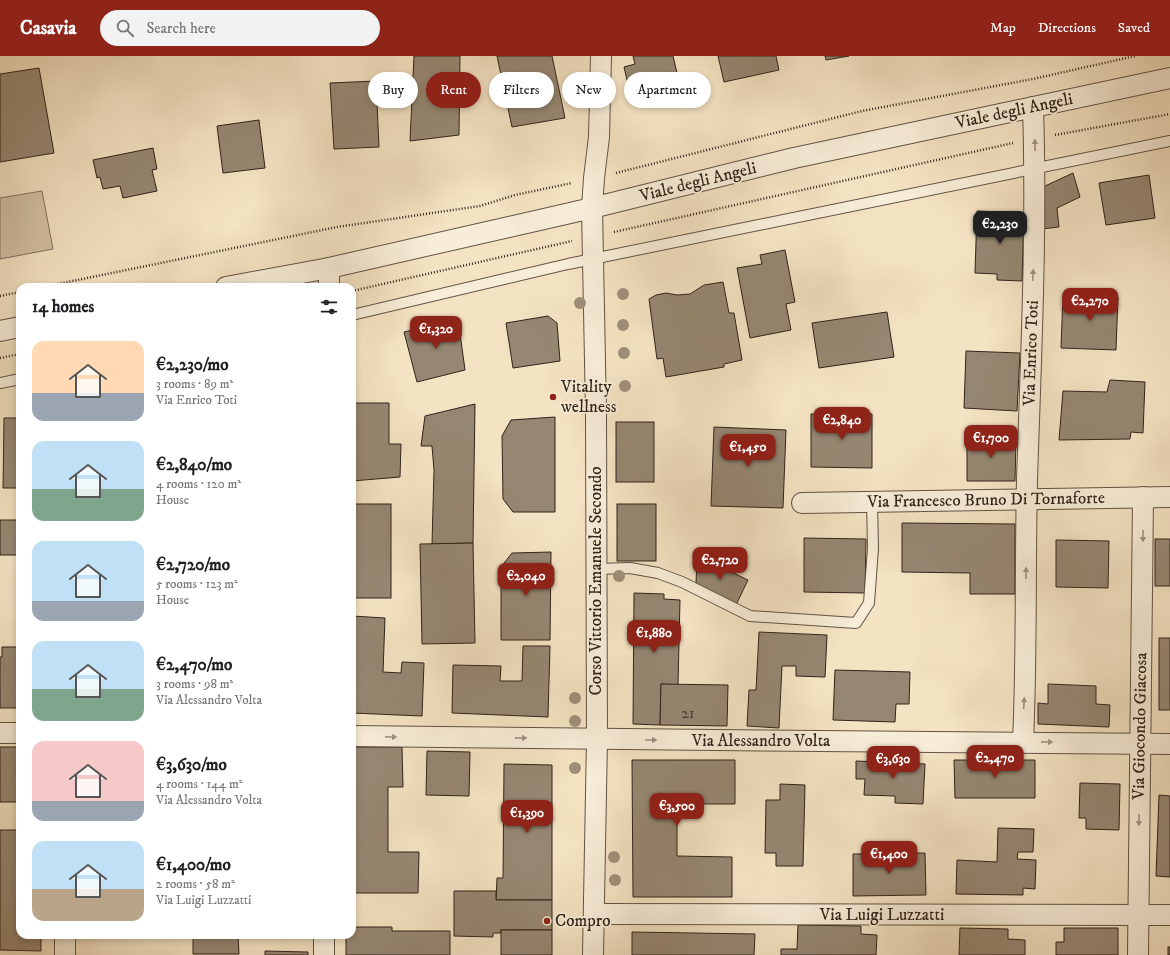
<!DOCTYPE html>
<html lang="en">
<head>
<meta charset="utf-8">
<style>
  :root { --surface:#fff; --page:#f2f2f2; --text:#202124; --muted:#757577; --accent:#8f2418 }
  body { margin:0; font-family:"IM FELL DW Pica",serif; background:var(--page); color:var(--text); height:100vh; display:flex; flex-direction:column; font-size:15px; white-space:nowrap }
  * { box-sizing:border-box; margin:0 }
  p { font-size:13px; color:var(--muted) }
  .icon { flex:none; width:22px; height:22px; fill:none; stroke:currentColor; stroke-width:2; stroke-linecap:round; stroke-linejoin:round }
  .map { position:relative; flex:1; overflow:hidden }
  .drawer { position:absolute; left:16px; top:227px; width:340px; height:656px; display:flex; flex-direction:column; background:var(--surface); border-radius:12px; box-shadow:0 2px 6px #0003 }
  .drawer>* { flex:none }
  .banner { position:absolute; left:368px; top:16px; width:380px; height:36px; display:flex; gap:8px }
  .price { position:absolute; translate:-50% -34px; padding:0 9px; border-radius:8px; background:var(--accent); color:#fff; font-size:13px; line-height:26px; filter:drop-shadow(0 1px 2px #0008) }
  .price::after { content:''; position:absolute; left:50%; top:24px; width:12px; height:9px; margin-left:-6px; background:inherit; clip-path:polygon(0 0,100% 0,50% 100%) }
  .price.active { background:#222; color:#fff }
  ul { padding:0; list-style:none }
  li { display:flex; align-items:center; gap:12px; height:100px; padding:0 16px }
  li span { display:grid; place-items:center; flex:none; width:112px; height:80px; border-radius:12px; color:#555 }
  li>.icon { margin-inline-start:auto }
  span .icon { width:48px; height:48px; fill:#fffc; stroke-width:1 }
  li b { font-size:17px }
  h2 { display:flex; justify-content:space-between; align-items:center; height:48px; padding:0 16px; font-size:17px }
  .pill { padding:0 14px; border-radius:18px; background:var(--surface); box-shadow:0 2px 6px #0003; font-size:14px; line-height:36px }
  .pill.active { background:var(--accent); color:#fff }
  header { display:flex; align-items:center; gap:24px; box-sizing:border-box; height:56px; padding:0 20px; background:var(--accent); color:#fff }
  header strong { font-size:19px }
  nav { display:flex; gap:22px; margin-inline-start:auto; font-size:14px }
  .search { width:280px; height:36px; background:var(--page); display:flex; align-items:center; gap:10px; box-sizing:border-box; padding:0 14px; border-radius:22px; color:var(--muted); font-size:15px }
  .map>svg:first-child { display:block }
  .green { fill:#d3c2a6; stroke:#827260 }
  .building { fill:#968772; stroke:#30231a }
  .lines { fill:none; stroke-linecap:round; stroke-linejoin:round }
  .service-casing { stroke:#615344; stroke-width:12 }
  .minor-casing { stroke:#615344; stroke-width:22 }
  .path { stroke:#30231a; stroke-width:2.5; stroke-dasharray:1 2; stroke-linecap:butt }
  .service { stroke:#f8edd8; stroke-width:10 }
  .minor { stroke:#f8edd8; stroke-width:20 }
  .tree { fill:#9f8f79 }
  .oneway { fill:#9e9282 }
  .poi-dot { fill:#8f2418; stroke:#f8edd8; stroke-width:1.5 }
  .labels { text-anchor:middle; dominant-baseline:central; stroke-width:3.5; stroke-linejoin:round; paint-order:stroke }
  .number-label { font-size:15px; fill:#4a3c30 }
  .street-label { font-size:17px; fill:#30231a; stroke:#f8edd8 }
  .poi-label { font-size:17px; fill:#30231a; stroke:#f8edd8; text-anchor:start }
</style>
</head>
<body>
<header>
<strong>Casavia</strong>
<div class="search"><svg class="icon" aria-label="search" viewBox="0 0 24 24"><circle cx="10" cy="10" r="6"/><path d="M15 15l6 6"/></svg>Search here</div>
<nav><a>Map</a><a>Directions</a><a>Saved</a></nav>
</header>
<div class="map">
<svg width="1170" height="899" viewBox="0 0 1170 899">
  <rect width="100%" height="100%" fill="#f4e3c3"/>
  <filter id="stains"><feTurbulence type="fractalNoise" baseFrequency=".005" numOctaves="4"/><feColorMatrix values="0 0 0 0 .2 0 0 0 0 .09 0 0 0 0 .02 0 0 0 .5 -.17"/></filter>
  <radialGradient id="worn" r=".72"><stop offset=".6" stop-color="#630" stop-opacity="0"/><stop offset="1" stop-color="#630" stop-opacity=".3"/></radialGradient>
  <!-- green -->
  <polygon class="green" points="42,135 53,193 0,203 0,142"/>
  <!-- building -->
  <g class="building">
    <polygon points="414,0 460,0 459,79 410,85"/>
    <polygon points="497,0 552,0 565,62 512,71"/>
    <polygon points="633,0 673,0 681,34 632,45 624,11 635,8"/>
    <polygon points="718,0 776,0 779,14 724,26"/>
    <polygon points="825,0 849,0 826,4"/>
    <polygon points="39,12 54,97 0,106 0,18"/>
    <polygon points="376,25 379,91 334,93 330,27"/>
    <polygon points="259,64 265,112 223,117 217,70"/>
    <polygon points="153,92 157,113 152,114 157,135 123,142 120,130 103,133 100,121 97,122 93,104"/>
    <polygon points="1073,117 1080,141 1057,152 1059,171 1042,173 1043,131"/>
    <polygon points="1149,119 1155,162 1106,169 1099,127"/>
    <polygon points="977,155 1024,157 1022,225 997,224 997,218 975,217"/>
    <polygon points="785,194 795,246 786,248 791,274 750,282 737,212 762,208 760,199"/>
    <polygon points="723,226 729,257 734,257 742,304 724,308 724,311 666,321 663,302 657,303 649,243 656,239 666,237 677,239 690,238 704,229"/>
    <polygon points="1063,239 1118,241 1116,294 1061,292"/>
    <polygon points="887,256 894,301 819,312 812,267"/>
    <polygon points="548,260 557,267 560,305 513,312 506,267"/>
    <polygon points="458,263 465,314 417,326 404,276"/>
    <polygon points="966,295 1020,297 1017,355 964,352"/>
    <polygon points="1110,324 1145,326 1143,377 1131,376 1130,383 1059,384 1063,335 1107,336"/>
    <polygon points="354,347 389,347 389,388 401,388 400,421 352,425"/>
    <polygon points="475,348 473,487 432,488 434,414 432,390 421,390 425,360"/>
    <polygon points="811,358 872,358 872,412 811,411"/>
    <polygon points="555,361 555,456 513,456 503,443 502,380 511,364"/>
    <polygon points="4,362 20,362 20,432 3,432"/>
    <rect x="616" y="366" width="38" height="60"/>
    <polygon points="714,371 786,374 783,452 711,450"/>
    <polygon points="967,382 1016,382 1015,425 967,425"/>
    <rect x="352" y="448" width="39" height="94"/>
    <rect x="617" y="448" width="39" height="57"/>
    <rect x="0" y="464" width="20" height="35"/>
    <polygon points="902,467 1015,468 1015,538 970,538 970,517 902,516"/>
    <polygon points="804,482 866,483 865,537 804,536"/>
    <rect x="1155" y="483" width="15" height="47"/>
    <polygon points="1056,484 1109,485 1108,532 1056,531"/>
    <polygon points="473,487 475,587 422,588 420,488"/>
    <polygon points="551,496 550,584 501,584 501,511 512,497"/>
    <polygon points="697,500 748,524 736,549 696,528"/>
    <polygon points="634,537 664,538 664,543 680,544 678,629 661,628 660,669 633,668"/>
    <polygon points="352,560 385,562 383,616 401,617 402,606 424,607 422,660 352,657"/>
    <polygon points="759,576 827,579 825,621 796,620 796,610 782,610 779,672 747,670 749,634 756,634"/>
    <rect x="1159" y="582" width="11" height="72"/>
    <polygon points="523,590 550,590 548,661 452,657 453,609 501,610 500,625 522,625"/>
    <polygon points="2,591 20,591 20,628 17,628 17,652 0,652 0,601 2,601"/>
    <polygon points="835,614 910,616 909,648 896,648 895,666 833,664"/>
    <polygon points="661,628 728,629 727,670 660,669"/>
    <polygon points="1048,628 1096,630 1096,648 1110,649 1109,671 1038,668 1038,647 1048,648"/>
    <rect x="0" y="691" width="20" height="55"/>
    <polygon points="352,691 402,691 403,731 388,731 388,796 419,796 418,837 352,837"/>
    <polygon points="427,695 470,696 469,740 426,739"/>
    <polygon points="632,704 735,704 735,748 677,748 677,800 732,801 732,841 633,841"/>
    <polygon points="954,704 1035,704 1035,742 955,742"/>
    <polygon points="856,705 925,708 923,748 895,747 895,740 864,739 865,723 856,723"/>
    <polygon points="504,708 552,709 552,844 496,844 497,822 503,822"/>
    <polygon points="1080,727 1120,728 1119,774 1086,773 1086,762 1079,762"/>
    <polygon points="780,728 805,729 803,810 776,810 776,797 765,797 766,744 780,744"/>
    <polygon points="1159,739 1170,740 1170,821 1156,820"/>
    <polygon points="998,772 1034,773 1033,796 1018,796 1017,803 1036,804 1035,833 1023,832 1023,839 956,838 957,804 997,806"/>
    <polygon points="0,774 20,774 20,879 41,879 41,895 0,894"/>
    <polygon points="925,797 926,839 853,840 853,798"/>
    <polygon points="454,835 496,835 496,844 552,844 552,874 501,874 501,877 493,877 493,881 454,880"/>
    <polygon points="798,869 861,870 861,878 877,879 876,899 781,899 781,893 797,893"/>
    <polygon points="352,871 392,871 392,875 450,875 450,899 346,899 346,879 352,879"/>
    <polygon points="960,872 1008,873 1008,883 1025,884 1025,899 959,899"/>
    <polygon points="1064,872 1118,872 1118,899 1056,899 1056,886 1064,886"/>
    <rect x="501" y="874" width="51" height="25"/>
    <polygon points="632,876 755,878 754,899 632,899"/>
    <polygon points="85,879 132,879 132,881 85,880"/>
    <polygon points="193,879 238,879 239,898 193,898"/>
    <rect x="1168" y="891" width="2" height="8"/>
    <polygon points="265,895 308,896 308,899 265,899"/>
  </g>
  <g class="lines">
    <!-- service casing -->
    <g class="service-casing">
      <g id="service">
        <polyline points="352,259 568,208 1170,85"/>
        <polyline points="0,327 20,323"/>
        <polyline points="596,513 630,512 658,517 682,526 750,560 856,567 869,547 873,492 872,446"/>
      </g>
    </g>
    <!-- minor casing -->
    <g class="minor-casing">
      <g id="minor">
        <polyline points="329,212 329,231"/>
        <polyline points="226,231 329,212 592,152 794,102 1170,22"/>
        <polyline points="0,275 20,271"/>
        <polyline points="802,447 1170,441"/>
        <polyline points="0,677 20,677"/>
        <path d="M 352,680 C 625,684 897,685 1170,688"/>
        <path d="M 1023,686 C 1027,599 1025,511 1027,424 C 1031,300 1037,176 1033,51"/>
        <polyline points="594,858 1170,859"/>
        <polyline points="65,899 65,879"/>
        <polyline points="324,899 324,879"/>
        <polyline points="593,899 597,683 596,356 592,152 594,122 599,81 601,0"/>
        <polyline points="1138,899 1143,441"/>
      </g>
    </g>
    <!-- path -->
    <g class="path">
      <polyline points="1055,79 1170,58"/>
      <polyline points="616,117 862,55 1033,23 1135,0"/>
      <polyline points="614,176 1013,87"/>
      <polyline points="43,231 337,171 480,150 515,139 572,127"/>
      <polyline points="352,235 572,185"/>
      <polyline points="0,240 20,236"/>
      <polyline points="0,302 20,298"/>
    </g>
    <!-- service -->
    <use href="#service" class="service"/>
    <!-- minor -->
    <use href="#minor" class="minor"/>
  </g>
  <!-- trees -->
  <g class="tree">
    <circle cx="623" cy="238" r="6"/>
    <circle cx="580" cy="247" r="6"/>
    <circle cx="623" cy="269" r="6"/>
    <circle cx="624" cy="297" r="6"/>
    <circle cx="625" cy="330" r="6"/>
    <circle cx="619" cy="520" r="6"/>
    <circle cx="575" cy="642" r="6"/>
    <circle cx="575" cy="665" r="6"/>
    <circle cx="575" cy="712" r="6"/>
    <circle cx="614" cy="801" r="6"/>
    <circle cx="615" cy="824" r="6"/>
  </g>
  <!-- one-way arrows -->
  <defs><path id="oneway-solid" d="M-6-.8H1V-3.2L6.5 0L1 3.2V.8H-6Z"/></defs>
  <g class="oneway">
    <use href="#oneway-solid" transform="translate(1035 89) rotate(-92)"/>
    <use href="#oneway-solid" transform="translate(1033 219) rotate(-88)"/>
    <use href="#oneway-solid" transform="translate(1143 480) rotate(91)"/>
    <use href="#oneway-solid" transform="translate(1026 517) rotate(-89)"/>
    <use href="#oneway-solid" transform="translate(1024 647) rotate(-87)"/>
    <use href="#oneway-solid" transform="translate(391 681) rotate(1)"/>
    <use href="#oneway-solid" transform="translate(521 682) rotate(1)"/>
    <use href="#oneway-solid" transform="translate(651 684)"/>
    <use href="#oneway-solid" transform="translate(1047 686) rotate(1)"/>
    <use href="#oneway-solid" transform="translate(1139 764) rotate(91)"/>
  </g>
  <!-- markers -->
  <g class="poi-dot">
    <circle cx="553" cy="341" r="4"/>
    <circle cx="547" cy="865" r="4"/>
  </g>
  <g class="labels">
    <!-- number labels -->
    <g class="number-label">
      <text x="688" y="657">21</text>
    </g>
    <!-- street labels -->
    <g class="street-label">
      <text transform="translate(1014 55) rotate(-12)">Viale degli Angeli</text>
      <text transform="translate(698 126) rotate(-14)">Viale degli Angeli</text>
      <text transform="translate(1031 297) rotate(-88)">Via Enrico Toti</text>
      <text transform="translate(986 444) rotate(-1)">Via Francesco Bruno Di Tornaforte</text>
      <text transform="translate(596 525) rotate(-90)">Corso Vittorio Emanuele Secondo</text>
      <text transform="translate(1140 670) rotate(-89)">Via Giocondo Giacosa</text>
      <text x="761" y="685">Via Alessandro Volta</text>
      <text x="882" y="859">Via Luigi Luzzatti</text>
    </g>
    <!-- poi labels -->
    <g class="poi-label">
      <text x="561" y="331">Vitality<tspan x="561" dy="20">wellness</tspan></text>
      <text x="555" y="865">Compro</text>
    </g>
  </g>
  <rect width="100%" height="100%" filter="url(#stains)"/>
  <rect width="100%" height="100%" fill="url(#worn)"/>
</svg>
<b class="price active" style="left:1000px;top:189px">€2,230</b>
<b class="price" style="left:1090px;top:266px">€2,270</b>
<b class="price" style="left:436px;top:294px">€1,320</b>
<b class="price" style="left:842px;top:385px">€2,840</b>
<b class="price" style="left:991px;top:403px">€1,700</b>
<b class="price" style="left:748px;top:412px">€1,450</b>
<b class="price" style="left:720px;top:525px">€2,720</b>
<b class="price" style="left:526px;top:541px">€2,040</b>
<b class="price" style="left:654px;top:598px">€1,880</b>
<b class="price" style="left:995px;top:723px">€2,470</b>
<b class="price" style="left:893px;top:724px">€3,630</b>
<b class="price" style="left:677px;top:771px">€3,500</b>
<b class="price" style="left:527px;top:778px">€1,390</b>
<b class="price" style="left:889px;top:819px">€1,400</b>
<div class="banner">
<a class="pill">Buy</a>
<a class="pill active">Rent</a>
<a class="pill">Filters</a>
<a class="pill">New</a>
<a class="pill">Apartment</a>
</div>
<section class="drawer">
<h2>14 homes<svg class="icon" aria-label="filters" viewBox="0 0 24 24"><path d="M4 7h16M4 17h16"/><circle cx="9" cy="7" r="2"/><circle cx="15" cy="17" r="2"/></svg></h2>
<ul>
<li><span style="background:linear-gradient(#ffd9b3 65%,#9aa5b1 0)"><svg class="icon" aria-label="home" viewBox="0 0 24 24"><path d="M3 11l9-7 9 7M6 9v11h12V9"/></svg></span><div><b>€2,230/mo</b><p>3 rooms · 89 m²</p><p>Via Enrico Toti</p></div></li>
<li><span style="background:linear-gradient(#bfe0f5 60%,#7fa58c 0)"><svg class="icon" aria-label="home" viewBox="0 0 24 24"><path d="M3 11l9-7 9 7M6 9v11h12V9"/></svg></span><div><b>€2,840/mo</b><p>4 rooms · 120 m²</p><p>House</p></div></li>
<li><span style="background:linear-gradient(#bfe0f5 75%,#9aa5b1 0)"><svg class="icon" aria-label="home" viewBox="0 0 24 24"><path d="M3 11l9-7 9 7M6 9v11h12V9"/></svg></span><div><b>€2,720/mo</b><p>5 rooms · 123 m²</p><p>House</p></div></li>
<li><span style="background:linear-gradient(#bfe0f5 60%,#7fa58c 0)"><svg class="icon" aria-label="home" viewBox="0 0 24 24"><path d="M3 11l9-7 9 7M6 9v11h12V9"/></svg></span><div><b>€2,470/mo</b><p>3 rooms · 98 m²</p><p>Via Alessandro Volta</p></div></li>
<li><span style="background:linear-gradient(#f6c9c9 75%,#9aa5b1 0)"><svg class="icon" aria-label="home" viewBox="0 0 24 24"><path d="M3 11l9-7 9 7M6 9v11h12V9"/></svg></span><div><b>€3,630/mo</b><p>4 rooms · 144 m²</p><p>Via Alessandro Volta</p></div></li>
<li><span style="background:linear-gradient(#bfe0f5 60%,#b9a48a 0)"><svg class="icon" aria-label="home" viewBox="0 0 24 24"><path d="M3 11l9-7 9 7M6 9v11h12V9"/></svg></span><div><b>€1,400/mo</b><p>2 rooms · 58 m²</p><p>Via Luigi Luzzatti</p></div></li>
</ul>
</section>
</div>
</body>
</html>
